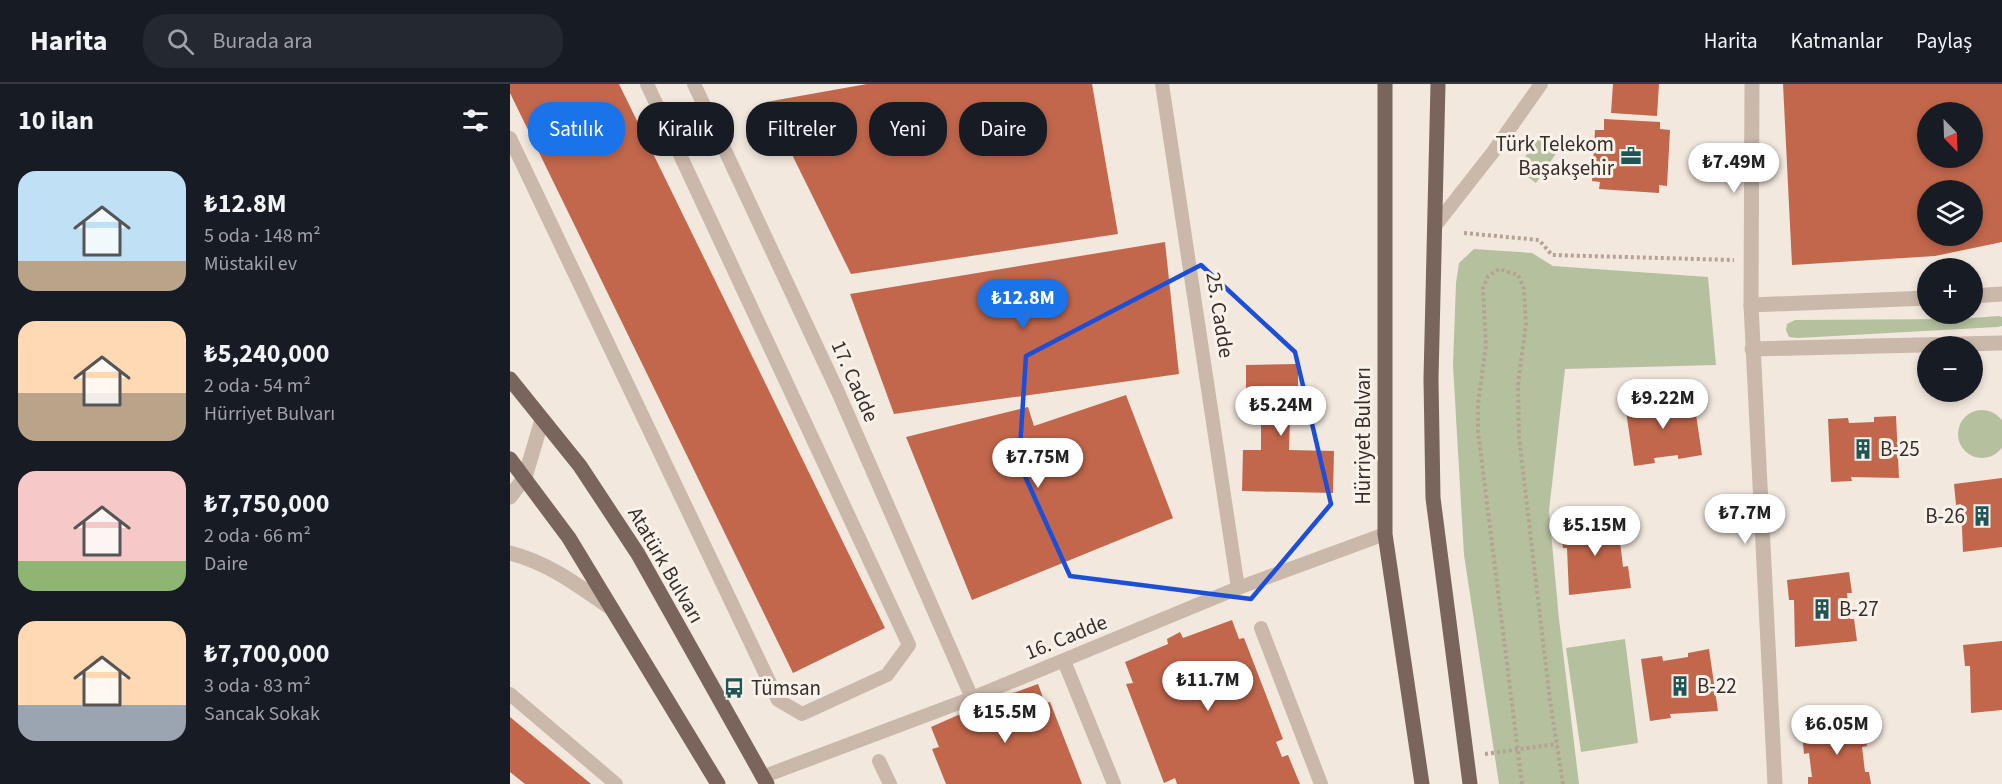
<!DOCTYPE html>
<html lang="tr">
<head>
<meta charset="utf-8">
<style>
  :root { --surface:#171b24; --page:#242831; --text:#f1f3f6; --muted:#9ea1a6; --line:#363941; --accent:#1a73e8 }
  body { margin:0; font-family:"Source Sans 3",sans-serif; background:var(--page); color:var(--text); height:100vh; display:flex; flex-direction:column; font-size:22px; white-space:nowrap }
  * { box-sizing:border-box; margin:0 }
  p { font-size:20px; color:var(--muted) }
  .icon { flex:none; width:33px; height:33px; fill:none; stroke:currentColor; stroke-width:2; stroke-linecap:round; stroke-linejoin:round }
  .map { position:relative; flex:1; overflow:hidden }
  .sheet { display:flex; flex-direction:column; background:var(--surface); width:510px }
  .sheet>* { flex:none }
  .top-card { position:absolute; left:18px; top:18px; width:570px; height:54px; display:flex; gap:12px }
  .needle { width:39px; rotate:157deg }
  .controls { position:absolute; left:1407px; top:18px; display:grid; gap:12px }
  .controls a { display:grid; place-items:center; width:66px; height:66px; border-radius:50%; background:var(--surface); box-shadow:0 3px 9px #0003; font-size:30px }
  .price { position:absolute; translate:-50% -51px; padding:0 14px; border-radius:21px; background:#fff; color:#222; font-size:20px; line-height:39px; filter:drop-shadow(0 2px 3px #0008) }
  .price::after { content:''; position:absolute; left:50%; top:36px; width:18px; height:14px; margin-left:-9px; background:inherit; clip-path:polygon(0 0,100% 0,50% 100%) }
  .price.current { background:var(--accent); color:#fff }
  ul { padding:0; list-style:none }
  li { display:flex; align-items:center; gap:18px; height:150px; padding:0 18px }
  li span { display:grid; place-items:center; flex:none; width:168px; height:120px; border-radius:18px; color:#555 }
  li>.icon { margin-inline-start:auto }
  span .icon { width:72px; height:72px; fill:#fffc; stroke-width:1 }
  li b { font-size:26px }
  h2 { display:flex; justify-content:space-between; align-items:center; height:72px; padding:0 18px; font-size:26px }
  .chip { padding:0 21px; border-radius:24px; background:var(--surface); box-shadow:0 3px 9px #0003; font-size:21px; line-height:54px }
  .chip.current { background:var(--accent); color:#fff }
  header { display:flex; align-items:center; gap:36px; box-sizing:border-box; height:84px; padding:0 30px; background:var(--surface); border-bottom:2px solid var(--line) }
  header strong { font-size:28px }
  nav { display:flex; gap:33px; margin-inline-start:auto; font-size:21px }
  .search { width:420px; height:54px; background:var(--page); display:flex; align-items:center; gap:15px; box-sizing:border-box; padding:0 21px; border-radius:24px; color:var(--muted); font-size:22px }
  main { display:flex; flex:1; min-height:0 }
  .map>svg:first-child { display:block }
  .green { fill:#b5c19e }
  .building { fill:#c2674c; fill-rule:evenodd }
  .lines { fill:none; stroke-linecap:round; stroke-linejoin:round }
  .path { stroke:#b6a294; stroke-width:4; stroke-dasharray:3 3; stroke-linecap:butt }
  .service { stroke:#cab8aa; stroke-width:14 }
  .minor { stroke:#cab8aa; stroke-width:15 }
  .tertiary { stroke:#cab8aa; stroke-width:15 }
  .primary { stroke:#79655b; stroke-width:15 }
  .marked { fill:none; stroke:#1d4ed8; stroke-width:4.5; stroke-linejoin:round }
  .labels { text-anchor:middle; dominant-baseline:central; stroke-width:6; stroke-linejoin:round; paint-order:stroke }
  .poi-label { font-size:21px; fill:#372e29; stroke:#f9f2ea; text-anchor:start }
  .street-label { font-size:21px; fill:#372e29; stroke:#f9f2ea }
</style>
</head>
<body>
<header>
<strong>Harita</strong>
<div class="search"><svg class="icon" aria-label="search" viewBox="0 0 24 24"><circle cx="10" cy="10" r="6"/><path d="M15 15l6 6"/></svg>Burada ara</div>
<nav><a>Harita</a><a>Katmanlar</a><a>Paylaş</a></nav>
</header>
<main>
<section class="sheet">
<h2>10 ilan<svg class="icon" aria-label="filters" viewBox="0 0 24 24"><path d="M4 7h16M4 17h16"/><circle cx="9" cy="7" r="2"/><circle cx="15" cy="17" r="2"/></svg></h2>
<ul>
<li><span style="background:linear-gradient(#bfe0f5 75%,#b9a48a 0)"><svg class="icon" aria-label="home" viewBox="0 0 24 24"><path d="M3 11l9-7 9 7M6 9v11h12V9"/></svg></span><div><b>₺12.8M</b><p>5 oda · 148 m²</p><p>Müstakil ev</p></div></li>
<li><span style="background:linear-gradient(#ffd9b3 60%,#b9a48a 0)"><svg class="icon" aria-label="home" viewBox="0 0 24 24"><path d="M3 11l9-7 9 7M6 9v11h12V9"/></svg></span><div><b>₺5,240,000</b><p>2 oda · 54 m²</p><p>Hürriyet Bulvarı</p></div></li>
<li><span style="background:linear-gradient(#f6c9c9 75%,#8fb573 0)"><svg class="icon" aria-label="home" viewBox="0 0 24 24"><path d="M3 11l9-7 9 7M6 9v11h12V9"/></svg></span><div><b>₺7,750,000</b><p>2 oda · 66 m²</p><p>Daire</p></div></li>
<li><span style="background:linear-gradient(#ffd9b3 70%,#9aa5b1 0)"><svg class="icon" aria-label="home" viewBox="0 0 24 24"><path d="M3 11l9-7 9 7M6 9v11h12V9"/></svg></span><div><b>₺7,700,000</b><p>3 oda · 83 m²</p><p>Sancak Sokak</p></div></li>
</ul>
</section>
<div class="map">
<svg width="1492" height="700" viewBox="0 0 1492 700">
  <rect width="100%" height="100%" fill="#f2e8de"/>
  <!-- green -->
  <g class="green">
    <polygon points="1028,54 1047,68 1026,99 1007,85"/>
    <polygon points="964,165 1022,169 1043,182 1198,193 1206,281 1055,285 1039,427 1049,535 1069,700 989,700 954,471 943,281 946,199 949,179"/>
    <polygon points="1489,232 1492,233 1492,242 1487,243 1288,254 1279,253 1276,246 1277,240 1285,236 1448,235"/>
    <circle cx="1472" cy="350" r="24"/>
    <polygon points="1115,555 1128,659 1071,668 1056,564"/>
  </g>
  <!-- building -->
  <g class="building">
    <polygon points="0,0 109,0 375,544 283,589 0,9"/>
    <polygon points="357,0 582,0 608,150 341,190 256,18"/>
    <polygon points="1103,0 1149,0 1147,32 1101,29"/>
    <path d="M 1273,0 L 1492,0 L 1492,158 L 1425,172 L 1282,181 ZM 1418,28 L 1462,28 L 1462,74 L 1418,74 ZM 1418,106 L 1462,106 L 1462,152 L 1418,152 Z"/>
    <polygon points="1094,35 1150,38 1150,45 1160,46 1157,102 1149,101 1149,109 1089,105 1090,98 1082,97 1085,46 1094,46"/>
    <polygon points="655,158 669,290 384,330 340,210"/>
    <polygon points="788,280 788,332 780,332 779,366 824,367 823,409 732,407 733,366 751,366 751,333 736,333 736,281"/>
    <polygon points="1183,310 1192,371 1168,375 1168,371 1144,374 1145,379 1124,382 1115,320 1136,317 1137,321 1162,318 1161,313"/>
    <polygon points="616,311 663,434 462,516 396,353 518,323 524,342"/>
    <polygon points="1386,332 1389,394 1341,393 1342,397 1321,398 1318,335 1338,334 1339,339 1364,338 1364,333"/>
    <polygon points="1492,394 1492,463 1453,468 1451,420 1446,421 1444,400"/>
    <polygon points="1113,436 1115,457 1110,457 1113,483 1118,482 1121,504 1059,511 1057,464 1053,464 1050,443"/>
    <polygon points="1339,488 1342,509 1337,509 1340,535 1344,535 1347,557 1285,563 1284,516 1279,516 1277,496"/>
    <polygon points="722,536 729,555 734,554 773,655 766,658 772,673 778,671 790,700 667,700 665,694 654,699 616,600 623,599 615,578 658,560 657,555 670,548 673,554"/>
    <polygon points="1492,557 1492,626 1461,629 1460,582 1455,582 1453,561"/>
    <polygon points="1199,565 1208,627 1160,630 1161,634 1140,637 1131,575 1152,572 1153,577 1178,573 1178,569"/>
    <polygon points="528,600 535,619 540,618 572,700 436,700 422,665 429,663 421,643 464,624 463,619 476,612 479,618"/>
    <polygon points="0,633 81,700 15,700 0,688"/>
    <polygon points="1354,642 1357,662 1352,663 1355,688 1359,688 1361,700 1298,700 1298,693 1302,693 1299,669 1294,670 1292,649"/>
  </g>
  <g class="lines">
    <!-- path -->
    <g class="path">
      <polyline points="954,149 1029,156 1042,171 1224,176"/>
      <polyline points="975,670 1047,660"/>
      <polyline points="1012,700 968,347 968,320 976,261 973,204 978,192 989,185 1008,191 1014,205 1016,240 1008,300 1009,353 1040,617 1053,700"/>
    </g>
    <!-- service -->
    <g class="service">
      <polyline points="184,0 328,308 462,614"/>
      <polyline points="652,0 728,504"/>
      <polyline points="0,54 268,616 292,630 377,591 399,561 137,0"/>
      <polyline points="925,142 983,68 1031,0"/>
      <polyline points="751,544 811,700"/>
      <polyline points="554,577 604,700"/>
      <polyline points="0,610 106,700"/>
      <polyline points="369,677 380,700"/>
      <polyline points="252,693 462,614 728,504 875,450"/>
    </g>
    <!-- minor -->
    <polyline class="minor" points="1242,0 1241,221 1265,700"/>
    <!-- tertiary -->
    <g class="tertiary">
      <polyline points="1462,212 1492,210"/>
      <polyline points="1241,221 1418,214"/>
      <polyline points="1242,265 1492,259"/>
      <polyline points="0,413 15,393 32,336"/>
      <path d="M 0,469 C 39,479 69,502 102,525"/>
    </g>
    <!-- primary -->
    <g class="primary">
      <polyline points="875,0 875,450 912,700"/>
      <polyline points="928,0 921,295 923,414 960,700"/>
      <polyline points="0,295 70,382 128,470 257,700"/>
      <polyline points="0,375 59,454 208,700"/>
    </g>
  </g>
  <!-- marked area -->
  <path class="marked" d="M 691,181 L 785,268 L 821,420 L 741,515 L 560,492 L 509,379 L 516,272 Z"/>
  <!-- icons -->
  <defs>
    <g id="office-bare" transform="scale(1.62)"><path d="M-6-3h4V-5.5h4V-3h4V5H-6ZM-1-4.5V-3h2v-1.5ZM-6 0V1H6V0Z" fill="#205558" stroke="#f9f2ea" stroke-width="2.5" paint-order="stroke"/></g>
    <g id="building-bare" transform="scale(1.62)"><path d="M-4-6H4V6H1V3H-1V6H-4ZM-2.5-4.3h1.7v1.8h-1.7ZM.8-4.3h1.7v1.8H.8ZM-2.5-1h1.7V.8h-1.7ZM.8-1h1.7V.8H.8Z" fill="#205558" stroke="#f9f2ea" stroke-width="2.5" paint-order="stroke"/></g>
    <g id="bus-bare" transform="scale(1.62)"><path d="M-5-6H5V4H4V6H2V4H-2V6H-4V4H-5ZM-3.5-4V0h7V-4ZM-3.5 1.2v1.5H-2V1.2ZM2 1.2v1.5H3.5V1.2Z" fill="#205558" stroke="#f9f2ea" stroke-width="2.5" paint-order="stroke"/></g>
  </defs>
  <g fill-rule="evenodd">
    <use href="#office-bare" x="1121" y="72"/>
    <use href="#building-bare" x="1353" y="365"/>
    <use href="#building-bare" x="1472" y="432"/>
    <use href="#building-bare" x="1312" y="525"/>
    <use href="#building-bare" x="1170" y="602"/>
    <use href="#bus-bare" x="224" y="604"/>
  </g>
  <g class="labels">
    <!-- poi labels -->
    <g class="poi-label">
      <text x="1104" y="60" text-anchor="end">Türk Telekom<tspan x="1104" dy="24">Başakşehir</tspan></text>
      <text x="1370" y="365">B-25</text>
      <text x="1455" y="432" text-anchor="end">B-26</text>
      <text x="1329" y="525">B-27</text>
      <text x="1187" y="602">B-22</text>
      <text x="241" y="604">Tümsan</text>
    </g>
    <!-- street labels -->
    <g class="street-label">
      <text transform="translate(710 231) rotate(81)">25. Cadde</text>
      <text transform="translate(345 297) rotate(66)">17. Cadde</text>
      <text transform="translate(853 352) rotate(-90)">Hürriyet Bulvarı</text>
      <text transform="translate(156 481) rotate(60)">Atatürk Bulvarı</text>
      <text transform="translate(556 553) rotate(-22)">16. Cadde</text>
    </g>
  </g>
</svg>
<div class="controls">
<a><svg class="needle" viewBox="-14 -14 28 28"><path d="M0-13l5 13h-10z" fill="#e53935"/><path d="M0 13l5-13h-10z" fill="#9ea1a6"/></svg></a>
<a><svg class="icon" aria-label="layers" viewBox="0 0 24 24"><path d="M12 4l9 5-9 5-9-5zM3 14l9 5 9-5"/></svg></a>
<a>+</a>
<a>−</a>
</div>
<b class="price" style="left:1224px;top:110px">₺7.49M</b>
<b class="price current" style="left:513px;top:246px">₺12.8M</b>
<b class="price" style="left:1153px;top:346px">₺9.22M</b>
<b class="price" style="left:771px;top:353px">₺5.24M</b>
<b class="price" style="left:528px;top:405px">₺7.75M</b>
<b class="price" style="left:1235px;top:461px">₺7.7M</b>
<b class="price" style="left:1085px;top:473px">₺5.15M</b>
<b class="price" style="left:698px;top:628px">₺11.7M</b>
<b class="price" style="left:495px;top:660px">₺15.5M</b>
<b class="price" style="left:1327px;top:672px">₺6.05M</b>
<div class="top-card">
<a class="chip current">Satılık</a>
<a class="chip">Kiralık</a>
<a class="chip">Filtreler</a>
<a class="chip">Yeni</a>
<a class="chip">Daire</a>
</div>
</div>
</main>
</body>
</html>
